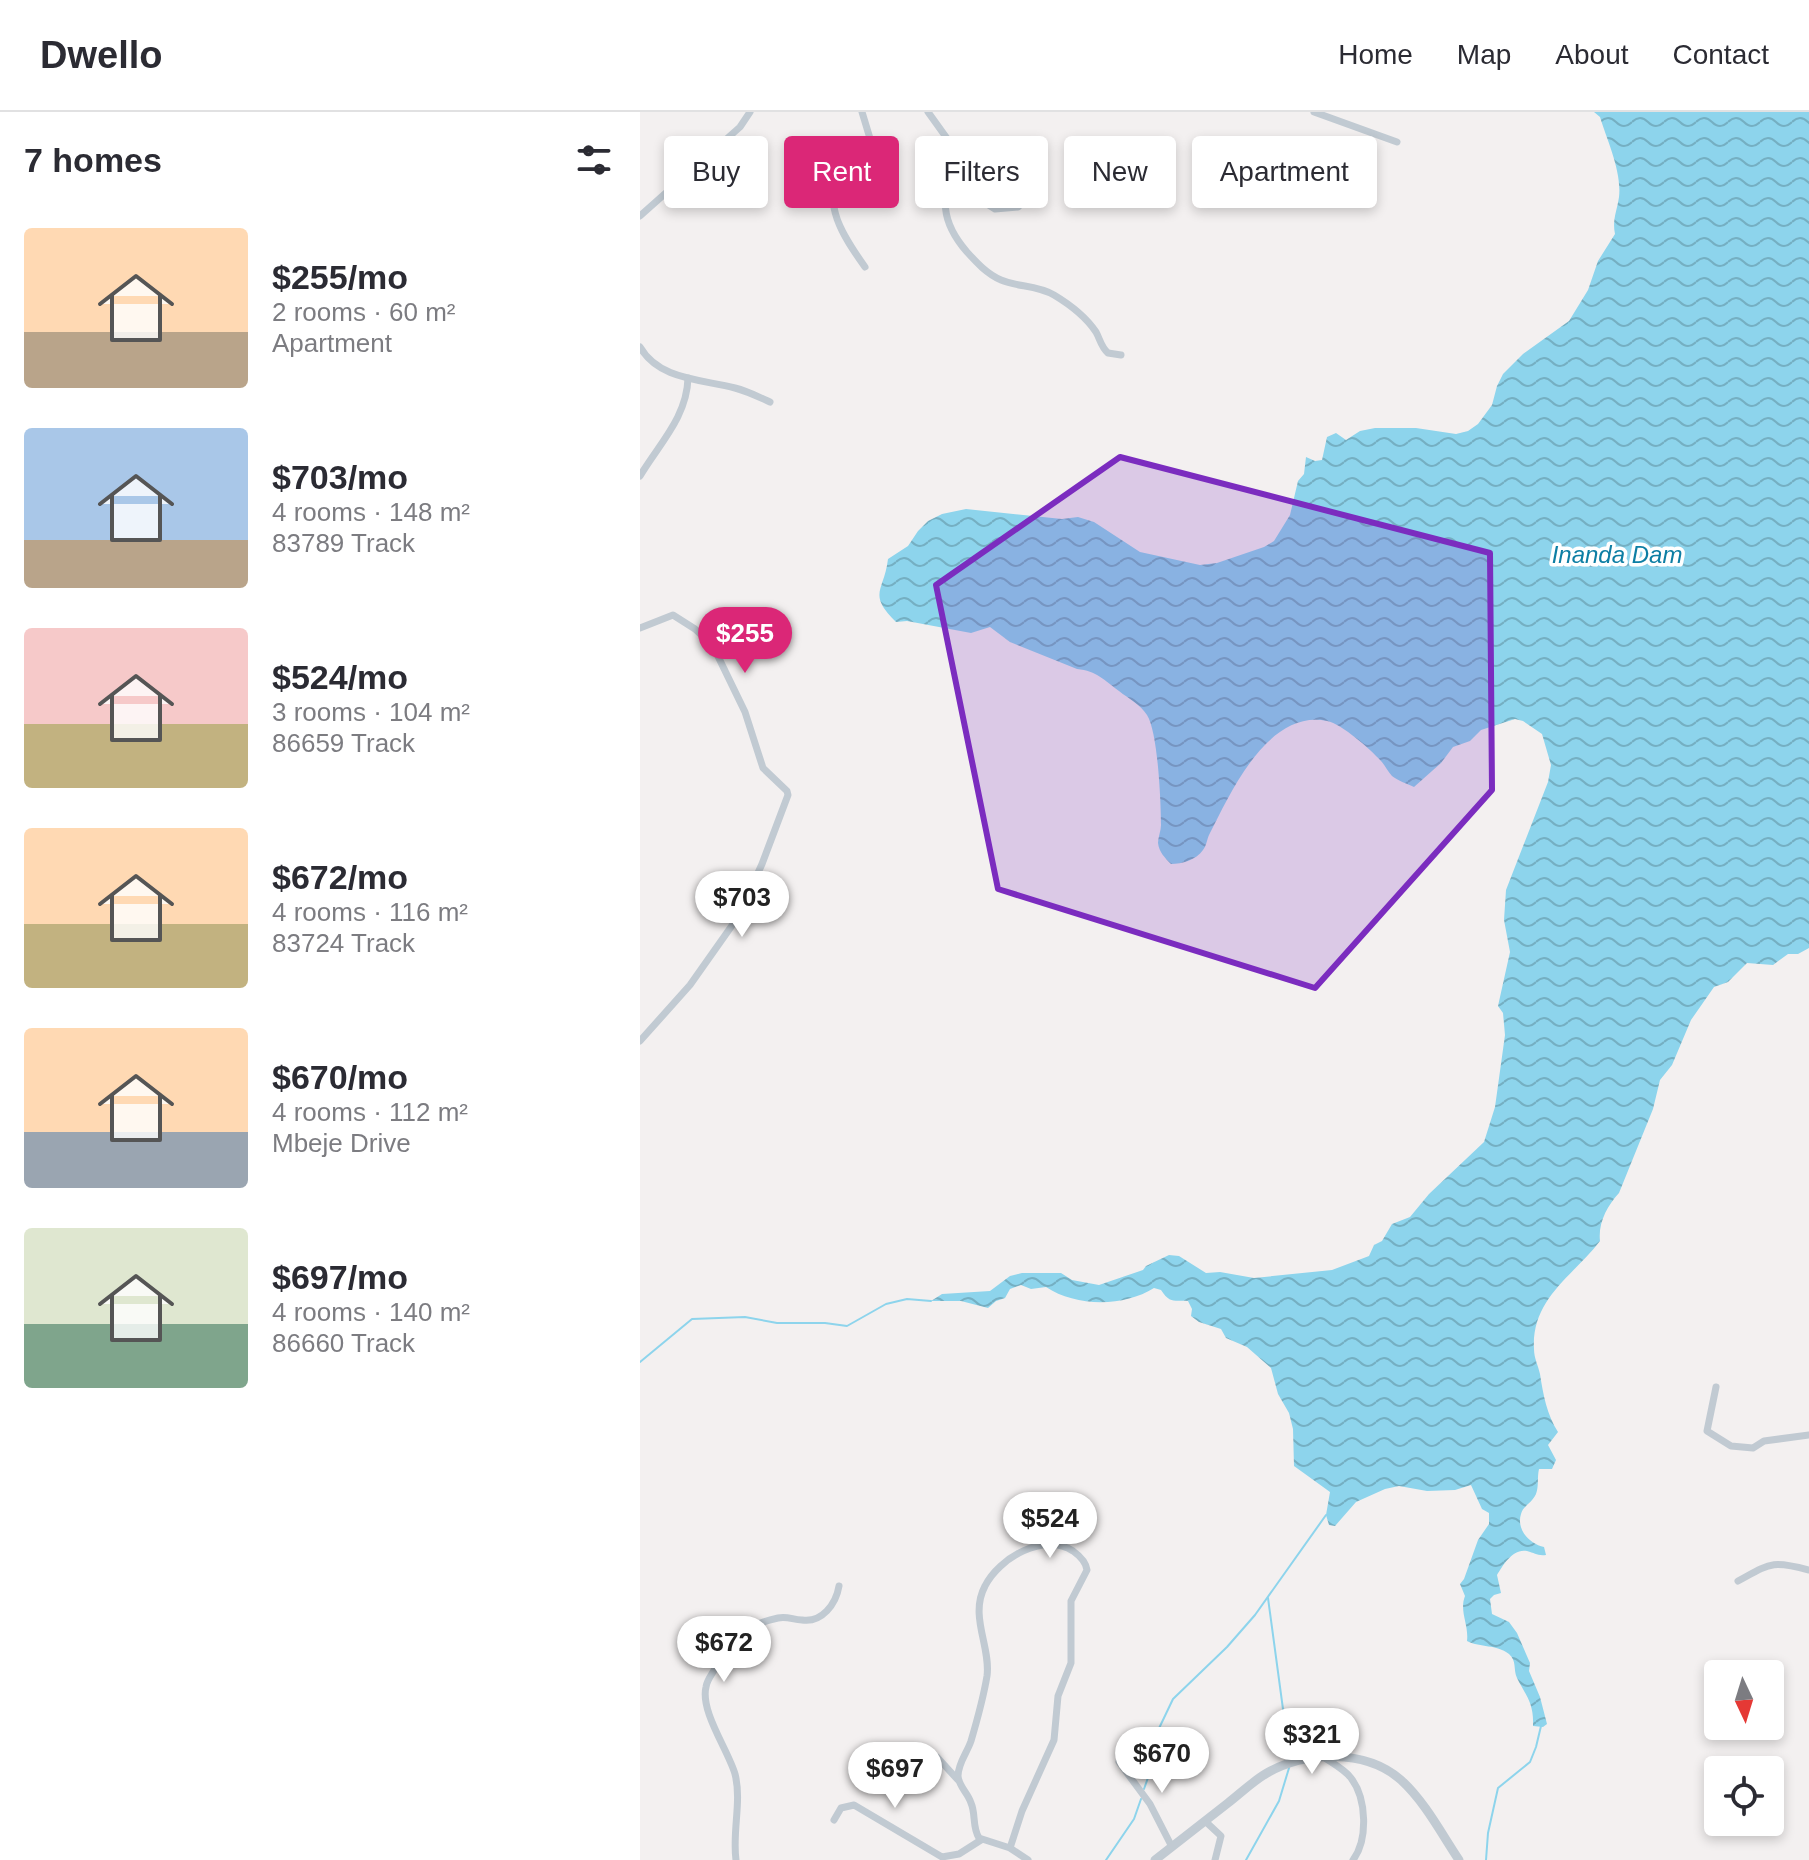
<!DOCTYPE html>
<html lang="en">
<head>
<meta charset="utf-8">
<style>
  :root { --surface:#fff; --page:#f7f7f7; --text:#2b2b33; --muted:#7c7c81; --line:#e1e1e2; --accent:#db2777 }
  body { margin:0; font-family:Helvetica,sans-serif; background:var(--page); color:var(--text); height:100vh; display:flex; flex-direction:column; font-size:30px; white-space:nowrap }
  * { box-sizing:border-box; margin:0 }
  p { font-size:26px; color:var(--muted) }
  .icon { flex:none; width:44px; height:44px; fill:none; stroke:currentColor; stroke-width:2; stroke-linecap:round; stroke-linejoin:round }
  .map { position:relative; flex:1; overflow:hidden }
  .drawer { display:flex; flex-direction:column; background:var(--surface); width:640px }
  .drawer>* { flex:none }
  .banner { position:absolute; left:24px; top:24px; width:760px; height:72px; display:flex; gap:16px }
  .needle { width:52px; rotate:176deg }
  .buttons { position:absolute; left:1064px; top:1548px; display:grid; gap:16px }
  .buttons a { display:grid; place-items:center; width:80px; height:80px; border-radius:8px; background:var(--surface); box-shadow:0 4px 12px #0003; font-size:40px }
  .price { position:absolute; translate:-50% -68px; padding:0 18px; border-radius:28px; background:#fff; color:#222; font-size:26px; line-height:52px; filter:drop-shadow(0 2px 4px #0008) }
  .price::after { content:''; position:absolute; left:50%; top:48px; width:24px; height:18px; margin-left:-12px; background:inherit; clip-path:polygon(0 0,100% 0,50% 100%) }
  .price.on { background:var(--accent); color:#fff }
  ul { padding:0; list-style:none }
  li { display:flex; align-items:center; gap:24px; height:200px; padding:0 24px }
  li span { display:grid; place-items:center; flex:none; width:224px; height:160px; border-radius:8px; color:#555 }
  li>.icon { margin-inline-start:auto }
  span .icon { width:96px; height:96px; fill:#fffc; stroke-width:1 }
  li b { font-size:34px }
  h2 { display:flex; justify-content:space-between; align-items:center; height:96px; padding:0 24px; font-size:34px }
  .tag { padding:0 28px; border-radius:8px; background:var(--surface); box-shadow:0 4px 12px #0003; font-size:28px; line-height:72px }
  .tag.on { background:var(--accent); color:#fff }
  header { display:flex; align-items:center; gap:48px; box-sizing:border-box; height:112px; padding:0 40px; background:var(--surface); border-bottom:2px solid var(--line) }
  header strong { font-size:38px }
  nav { display:flex; gap:44px; margin-inline-start:auto; font-size:28px }
  main { display:flex; flex:1; min-height:0 }
  .map>svg:first-child { display:block }
  .water { fill:url(#water-waves) }
  .lines { fill:none; stroke-linecap:round; stroke-linejoin:round }
  .stream { stroke:#8dd4ec; stroke-width:2 }
  .minor { stroke:#c1cad2; stroke-width:7 }
  .tertiary { stroke:#c1cad2; stroke-width:9 }
  .marked { fill:#7b2cbf; fill-opacity:0.2; stroke:#7b2cbf; stroke-width:6; stroke-linejoin:round }
  .labels { text-anchor:middle; dominant-baseline:central; stroke-width:7; stroke-linejoin:round; paint-order:stroke }
  .water-label { font-size:24px; font-style:italic; fill:#0d7ea4; stroke:#fff }
</style>
</head>
<body>
<header>
<strong>Dwello</strong>
<nav><a>Home</a><a>Map</a><a>About</a><a>Contact</a></nav>
</header>
<main>
<section class="drawer">
<h2>7 homes<svg class="icon" aria-label="filters" viewBox="0 0 24 24"><path d="M4 7h16M4 17h16"/><circle cx="9" cy="7" r="2"/><circle cx="15" cy="17" r="2"/></svg></h2>
<ul>
<li><span style="background:linear-gradient(#ffd9b3 65%,#b9a48a 0)"><svg class="icon" aria-label="home" viewBox="0 0 24 24"><path d="M3 11l9-7 9 7M6 9v11h12V9"/></svg></span><div><b>$255/mo</b><p>2 rooms · 60 m²</p><p>Apartment</p></div></li>
<li><span style="background:linear-gradient(#a9c7e8 70%,#b9a48a 0)"><svg class="icon" aria-label="home" viewBox="0 0 24 24"><path d="M3 11l9-7 9 7M6 9v11h12V9"/></svg></span><div><b>$703/mo</b><p>4 rooms · 148 m²</p><p>83789 Track</p></div></li>
<li><span style="background:linear-gradient(#f6c9c9 60%,#c2b280 0)"><svg class="icon" aria-label="home" viewBox="0 0 24 24"><path d="M3 11l9-7 9 7M6 9v11h12V9"/></svg></span><div><b>$524/mo</b><p>3 rooms · 104 m²</p><p>86659 Track</p></div></li>
<li><span style="background:linear-gradient(#ffd9b3 60%,#c2b280 0)"><svg class="icon" aria-label="home" viewBox="0 0 24 24"><path d="M3 11l9-7 9 7M6 9v11h12V9"/></svg></span><div><b>$672/mo</b><p>4 rooms · 116 m²</p><p>83724 Track</p></div></li>
<li><span style="background:linear-gradient(#ffd9b3 65%,#9aa5b1 0)"><svg class="icon" aria-label="home" viewBox="0 0 24 24"><path d="M3 11l9-7 9 7M6 9v11h12V9"/></svg></span><div><b>$670/mo</b><p>4 rooms · 112 m²</p><p>Mbeje Drive</p></div></li>
<li><span style="background:linear-gradient(#dfe7d0 60%,#7fa58c 0)"><svg class="icon" aria-label="home" viewBox="0 0 24 24"><path d="M3 11l9-7 9 7M6 9v11h12V9"/></svg></span><div><b>$697/mo</b><p>4 rooms · 140 m²</p><p>86660 Track</p></div></li>
</ul>
</section>
<div class="map">
<svg width="1169" height="1748" viewBox="0 0 1169 1748">
  <defs>
    <pattern id="water-waves" width="16" height="10" patternUnits="userSpaceOnUse" patternTransform="scale(2)"><rect width="16" height="10" fill="#8dd4ec"/><path d="M0 5q4-4 8 0t8 0" fill="none" stroke="#75afc2"/></pattern>
  </defs>
  <rect width="100%" height="100%" fill="#f3f0f0"/>
  <!-- water -->
  <path class="water" d="M 954,0 L 1169,0 L 1169,836 L 1158,842 L 1148,842 L 1133,853 L 1107,851 L 1088,870 L 1074,875 L 1051,908 L 1032,953 L 1020,968 L 1013,997 L 979,1081 C 967,1094 958,1111 960,1129 C 933,1164 891,1187 894,1237 C 894,1246 898,1253 900,1262 C 903,1282 907,1303 918,1320 L 908,1333 L 916,1348 L 912,1357 L 899,1357 C 897,1366 899,1374 896,1382 C 892,1391 883,1394 881,1402 C 876,1418 890,1432 904,1435 L 906,1443 C 897,1444 895,1441 887,1439 C 873,1436 863,1453 857,1463 L 861,1481 L 854,1483 L 850,1487 L 852,1502 L 869,1510 L 877,1521 L 890,1551 L 889,1559 L 900,1585 L 907,1612 L 903,1615 L 893,1614 C 894,1591 886,1584 877,1566 C 873,1557 877,1549 869,1542 C 856,1532 841,1536 827,1529 C 829,1513 819,1499 825,1484 L 820,1472 L 824,1467 L 838,1428 L 849,1412 L 849,1401 L 842,1397 L 831,1373 L 815,1378 L 787,1379 L 759,1374 L 745,1377 L 716,1390 L 695,1414 L 689,1413 L 686,1403 L 690,1380 L 654,1354 L 653,1317 L 649,1301 L 638,1282 L 631,1256 L 607,1235 L 586,1226 L 581,1217 L 559,1210 L 551,1204 L 552,1197 L 548,1189 C 534,1188 530,1192 521,1178 L 514,1176 C 484,1195 436,1195 406,1175 L 391,1177 L 381,1173 L 370,1177 L 365,1186 L 356,1189 L 348,1196 L 321,1189 L 291,1189 L 302,1182 L 350,1179 L 370,1164 L 382,1161 L 421,1161 L 432,1168 L 459,1173 L 503,1158 L 506,1154 L 529,1143 L 539,1144 L 566,1161 L 580,1160 L 614,1166 L 692,1158 L 729,1144 L 734,1133 L 742,1129 L 752,1112 L 770,1105 L 789,1082 L 844,1030 L 855,995 L 865,923 L 863,901 L 858,894 L 870,840 L 864,808 L 866,778 L 908,670 L 911,653 L 902,622 L 883,609 L 875,607 L 841,618 L 830,629 L 813,635 L 801,651 L 774,675 C 767,672 757,668 752,664 C 748,660 745,653 741,649 C 730,637 702,612 687,609 C 628,597 591,680 570,721 C 567,726 567,733 563,738 C 556,748 542,752 531,752 C 525,746 519,740 518,731 C 518,725 521,719 521,713 C 521,691 518,620 507,603 C 500,592 489,587 479,579 C 464,568 457,559 437,557 L 370,530 L 350,515 L 331,521 L 267,509 L 256,510 C 227,481 244,480 248,447 L 268,434 L 278,419 L 288,409 L 302,402 L 326,397 L 422,407 L 438,405 L 454,410 L 500,440 L 560,453 L 577,451 L 624,435 L 634,429 L 650,403 L 658,369 L 664,362 L 666,345 L 675,349 L 682,348 L 687,325 L 696,321 L 706,328 L 720,319 L 735,316 L 776,316 L 816,322 L 828,319 L 838,312 L 852,293 L 857,274 L 863,262 L 883,242 L 929,209 L 948,178 L 958,149 L 975,122 C 972,108 977,99 979,85 C 982,60 967,28 960,5 Z"/>
  <g class="lines">
    <!-- stream -->
    <g class="stream">
      <polyline points="0,1250 52,1207 105,1205 137,1211 185,1211 207,1214 246,1192 267,1187 291,1189"/>
      <polyline points="628,1486 650,1649"/>
      <polyline points="504,1677 510,1660 512,1631 533,1587 587,1535 615,1503 686,1403"/>
      <polyline points="466,1748 494,1707 501,1687"/>
      <polyline points="606,1748 639,1689 649,1656"/>
      <polyline points="846,1748 848,1721 858,1676 890,1650 896,1635 901,1614"/>
    </g>
    <!-- minor -->
    <g class="minor">
      <path d="M 222,0 L 232,33 C 226,45 211,46 203,56 C 178,90 206,128 225,155"/>
      <path d="M 288,0 L 316,39 L 321,65 L 328,80 L 355,97 L 378,95 C 389,86 386,79 380,67"/>
      <polyline points="674,0 757,30"/>
      <path d="M 318,50 C 299,85 301,110 327,140 C 337,151 347,162 361,168 C 377,175 397,173 414,183 C 429,192 446,205 456,220 C 460,227 461,235 468,241 L 481,243"/>
      <polyline points="0,104 100,15 110,0"/>
      <path d="M 0,235 C 19,268 61,267 95,276 C 107,279 119,285 130,290"/>
      <path d="M 0,364 C 19,332 47,305 48,266"/>
      <polyline points="0,516 33,503 55,517 73,534 105,600 123,656 147,679 148,683 122,752 98,805 50,873 0,929"/>
      <polyline points="1076,1275 1067,1319 1091,1334 1113,1336 1124,1329 1169,1323"/>
      <path d="M 1098,1469 C 1131,1451 1132,1448 1169,1458"/>
      <path d="M 685,1646 C 694,1652 705,1658 711,1666 C 727,1687 728,1728 713,1748"/>
      <path d="M 241,1647 C 276,1661 270,1645 297,1645 L 318,1668"/>
      <polyline points="479,1650 510,1692 532,1735"/>
      <polyline points="194,1708 201,1696 214,1693 302,1745 319,1742 341,1728"/>
      <polyline points="565,1709 581,1724 575,1748"/>
      <path d="M 370,1736 L 382,1699 L 414,1628 L 418,1584 L 431,1551 L 431,1489 L 447,1458 C 446,1450 440,1444 433,1439 C 404,1420 359,1446 345,1474 C 329,1504 351,1535 347,1564 C 344,1582 336,1612 331,1629 C 327,1641 318,1651 318,1664 C 319,1675 328,1681 331,1691 C 336,1702 332,1715 339,1726 L 370,1736 L 388,1748"/>
      <path d="M 96,1748 C 92,1720 102,1689 95,1662 C 88,1638 60,1599 66,1575 C 67,1567 74,1560 77,1553 C 92,1527 108,1512 138,1506 C 148,1504 153,1508 162,1508 C 182,1511 196,1492 199,1474"/>
    </g>
    <!-- tertiary -->
    <path class="tertiary" d="M 515,1748 C 539,1729 564,1710 588,1691 C 601,1681 613,1669 627,1661 C 666,1639 726,1637 761,1668 C 785,1690 801,1721 819,1748"/>
  </g>
  <!-- marked area -->
  <path class="marked" d="M 480,345 L 850,441 L 852,678 L 675,876 L 358,777 L 296,473 Z"/>
  <g class="labels">
    <!-- water labels -->
    <g class="water-label">
      <text x="977" y="442">Inanda Dam</text>
    </g>
  </g>
</svg>
<div class="buttons">
<a><svg class="needle" viewBox="-14 -14 28 28"><path d="M0-13l5 13h-10z" fill="#e53935"/><path d="M0 13l5-13h-10z" fill="#7c7c81"/></svg></a>
<a><svg class="icon" aria-label="locate" viewBox="0 0 24 24"><circle cx="12" cy="12" r="6"/><path d="M12 2v4M12 18v4M2 12h4M18 12h4"/></svg></a>
</div>
<b class="price on" style="left:105px;top:563px">$255</b>
<b class="price" style="left:102px;top:827px">$703</b>
<b class="price" style="left:410px;top:1448px">$524</b>
<b class="price" style="left:84px;top:1572px">$672</b>
<b class="price" style="left:672px;top:1664px">$321</b>
<b class="price" style="left:522px;top:1683px">$670</b>
<b class="price" style="left:255px;top:1698px">$697</b>
<div class="banner">
<a class="tag">Buy</a>
<a class="tag on">Rent</a>
<a class="tag">Filters</a>
<a class="tag">New</a>
<a class="tag">Apartment</a>
</div>
</div>
</main>
</body>
</html>
